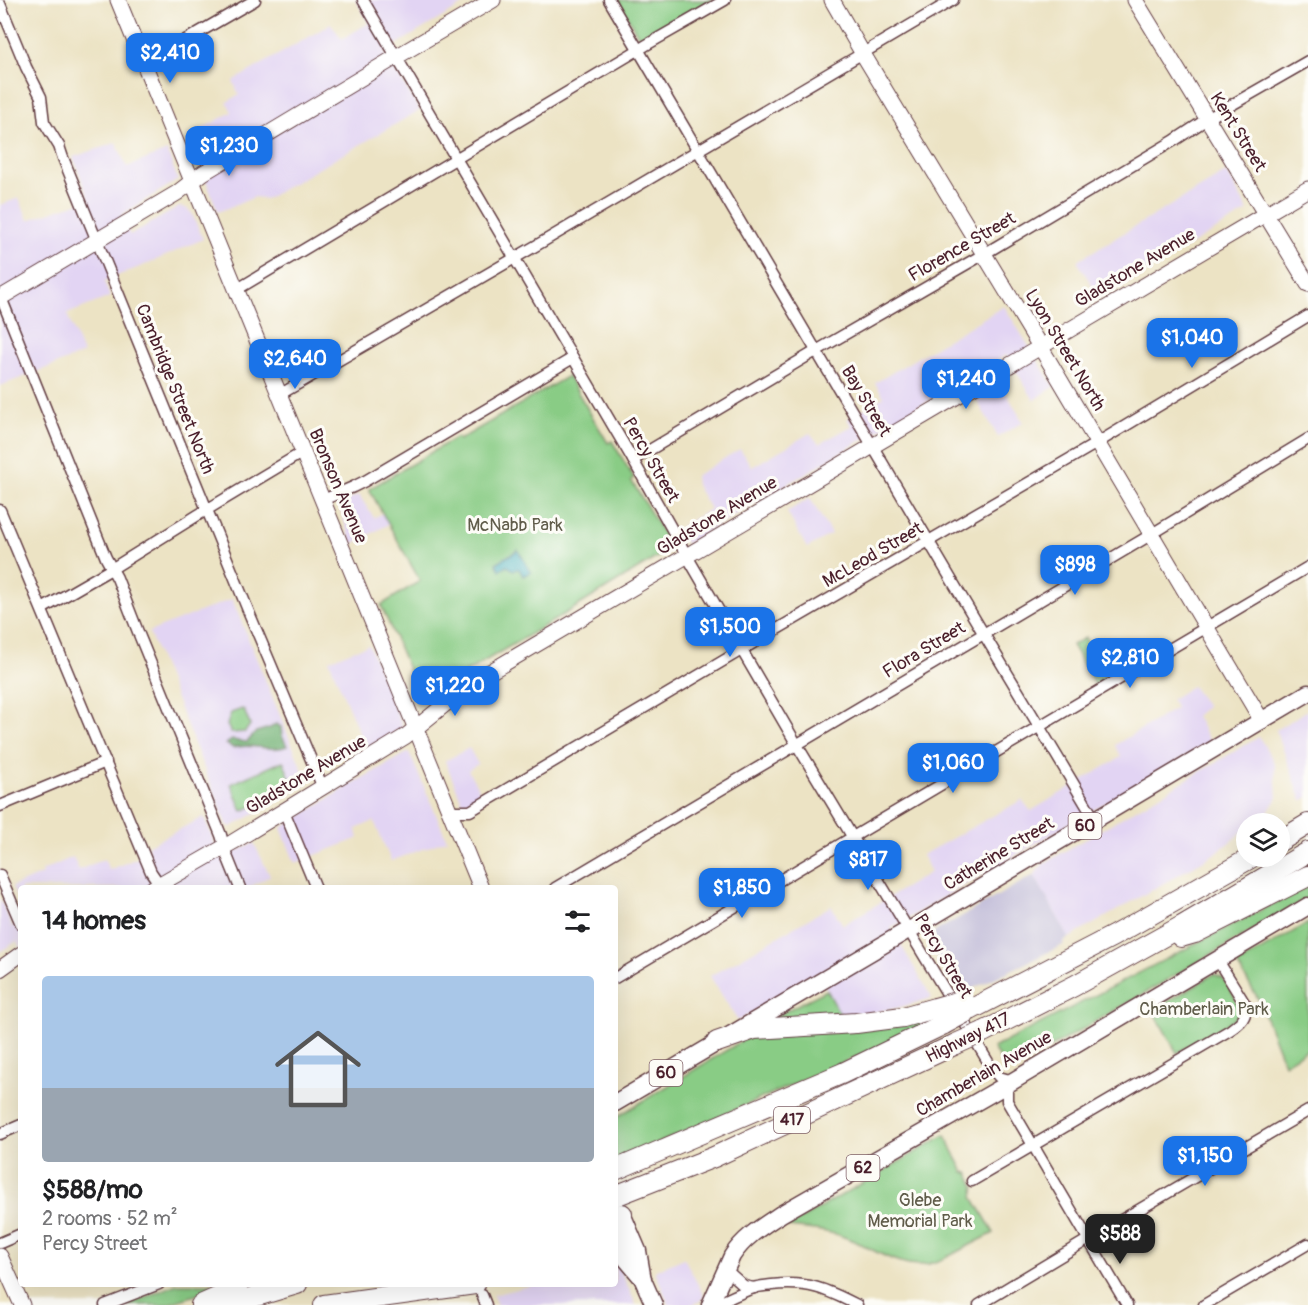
<!DOCTYPE html>
<html lang="en">
<head>
<meta charset="utf-8">
<style>
  :root { --surface:#fff; --page:#f6f6f6; --text:#202124; --muted:#757577; --line:#e0e0e0; --accent:#1a73e8 }
  body { margin:0; font-family:Pangolin,sans-serif; background:var(--page); color:var(--text); height:100vh; display:flex; flex-direction:column; font-size:22px; white-space:nowrap }
  * { box-sizing:border-box; margin:0 }
  p { font-size:20px; color:var(--muted) }
  .icon { flex:none; width:33px; height:33px; fill:none; stroke:currentColor; stroke-width:2; stroke-linecap:round; stroke-linejoin:round }
  .map { position:relative; flex:1; overflow:hidden }
  .drawer { position:absolute; left:18px; top:885px; width:600px; height:402px; display:flex; flex-direction:column; background:var(--surface); border-radius:6px; box-shadow:0 6px 24px #0002 }
  .drawer>* { flex:none }
  .controls { position:absolute; left:1236px; top:813px; display:grid; gap:12px }
  .controls a { display:grid; place-items:center; width:54px; height:54px; border-radius:50%; background:var(--surface); box-shadow:0 6px 24px #0002; font-size:30px }
  .price { position:absolute; translate:-50% -51px; padding:0 14px; border-radius:12px; background:var(--accent); color:#fff; font-size:20px; line-height:39px; filter:drop-shadow(0 2px 3px #0008) }
  .price::after { content:''; position:absolute; left:50%; top:36px; width:18px; height:14px; margin-left:-9px; background:inherit; clip-path:polygon(0 0,100% 0,50% 100%) }
  .price.active { background:#222; color:#fff }
  ul { padding:0; list-style:none }
  li { display:grid; align-content:center; gap:12px; height:318px; padding:0 24px }
  li+li { border-top:2px solid var(--line) }
  li span { display:grid; place-items:center; height:186px; border-radius:6px; color:#555 }
  li>.icon { margin-inline-start:auto }
  span .icon { width:108px; height:108px; fill:#fffc; stroke-width:1 }
  li b { font-size:26px }
  h2 { display:flex; justify-content:space-between; align-items:center; height:72px; padding:0 24px; font-size:26px }
  .map>svg:first-child { display:block }
  .built { fill:#e2d4f3 }
  .industrial { fill:#c5c0da }
  .green { fill:#89cc85; stroke:#6a7658; stroke-width:1.5 }
  .forest { fill:#6eb072; stroke:#5c684e; stroke-width:1.5 }
  .water { fill:#3cabb9; stroke:#436572; stroke-width:1.5 }
  .lines { fill:none; stroke-linecap:round; stroke-linejoin:round }
  .minor-casing { stroke:#623c42; stroke-width:13 }
  .secondary-casing { stroke:#623c42; stroke-width:17 }
  .primary-casing { stroke:#623c42; stroke-width:19 }
  .motorway-casing { stroke:#623c42; stroke-width:22 }
  .minor { stroke:#fff; stroke-width:10 }
  .secondary { stroke:#fff; stroke-width:15 }
  .primary { stroke:#fff; stroke-width:16 }
  .motorway { stroke:#fff; stroke-width:20 }
  .motorway-bridge-casing { stroke:#623c42; stroke-width:22; stroke-linecap:butt }
  .motorway-bridge { stroke:#fff; stroke-width:20 }
  .labels { text-anchor:middle; dominant-baseline:central; stroke-width:6; stroke-linejoin:round; paint-order:stroke }
  .shield { fill:#fdfcf7; stroke:#806168; stroke-width:1.5 }
  .shield-label { font-size:16px; font-weight:bold; fill:#4a1f2b }
  .street-label { font-size:18px; fill:#4a1f2b; stroke:#fdfcf7 }
  .park-label { font-size:18px; fill:#605c4a; stroke:#fdfcf7 }
</style>
</head>
<body>
<div class="map">
<svg width="1308" height="1305" viewBox="0 0 1308 1305">
  <rect width="100%" height="100%" fill="#fdfcf7"/>
  <filter id="ink" filterUnits="userSpaceOnUse"><feTurbulence type="fractalNoise" baseFrequency=".0167" numOctaves="2"/><feDisplacementMap in="SourceGraphic" scale="12" xChannelSelector="R" yChannelSelector="G"/><feConvolveMatrix kernelMatrix="1 2 1 2 8 2 1 2 1" color-interpolation-filters="sRGB"/></filter>
  <filter id="wash" filterUnits="userSpaceOnUse"><feTurbulence type="fractalNoise" baseFrequency=".008" numOctaves="4" result="noise"/><feDisplacementMap in="SourceGraphic" scale="24" xChannelSelector="R" yChannelSelector="G"/><feGaussianBlur stdDeviation="1.35" result="paint"/><feColorMatrix in="noise" values="0 0 0 0 0 0 0 0 0 0 0 0 0 0 0 0 0 1.4 0 .05"/><feComposite in="paint" operator="in"/></filter>
  <g filter="url(#wash)">
    <rect width="100%" height="100%" fill="#ece3c4"/>
    <!-- built -->
    <g class="built">
      <polygon points="356,0 471,0 384,52 420,110 266,199 255,197 218,212 189,136 232,112 227,102 239,95 233,81 331,24 342,39 369,23"/>
      <polygon points="116,143 127,167 167,151 178,180 121,215 130,235 179,207 186,208 191,212 203,239 147,264 104,281 110,297 67,314 83,354 0,386 0,205 19,198 28,220 89,199 73,157"/>
      <polygon points="1227,172 1248,211 1100,298 1077,261"/>
      <polygon points="1004,306 1054,387 1034,400 1006,355 686,544 679,528 710,509 696,485 695,476 740,449 752,467 810,433 819,444 852,426 847,419 884,397 875,383"/>
      <polygon points="1001,384 1023,422 998,437 976,399"/>
      <polygon points="359,495 374,518 383,513 389,524 352,544 339,506 340,503"/>
      <polygon points="810,498 831,534 807,548 787,512"/>
      <polygon points="232,599 307,781 307,784 231,827 227,825 149,632"/>
      <polygon points="369,645 403,728 366,749 329,660"/>
      <polygon points="1192,686 1207,706 1196,716 1210,742 891,928 932,998 897,1008 842,1018 818,973 738,1021 710,976 831,906 843,925 931,872 922,855 1022,800 1031,811 1121,757 1115,745 1176,708 1171,699"/>
      <polygon points="1308,710 1308,797 1302,801 1276,730"/>
      <polygon points="1259,737 1272,758 1275,766 1277,798 1268,812 1254,823 1246,824 1246,829 1216,853 1069,938 1034,875 1043,864"/>
      <polygon points="469,748 478,764 468,770 482,795 463,804 445,761"/>
      <polygon points="409,752 447,840 391,861 374,821 356,829 359,838 295,863 281,828 357,781"/>
      <polygon points="204,817 221,859 254,843 270,876 248,888 21,888 21,906 12,887 42,874 42,871 73,857 79,870 104,859 109,870 150,853 147,846"/>
      <polygon points="0,898 12,926 8,928 21,923 21,951 17,941 0,952"/>
      <polygon points="684,1258 704,1296 701,1300 692,1305 669,1305 655,1271"/>
      <polygon points="616,1260 636,1305 497,1305 493,1295 538,1284 615,1284 615,1261"/>
    </g>
    <!-- industrial -->
    <polygon class="industrial" points="1034,875 1069,938 1064,941 1063,945 974,988 960,993 927,941 929,935"/>
    <!-- green -->
    <g class="green">
      <polygon points="618,0 713,0 644,40 640,39"/>
      <polygon points="568,376 608,443 612,441 634,478 631,480 672,548 568,612 466,672 430,697 425,698 419,695 381,605 420,581 369,489 457,437 459,440"/>
      <polygon points="1085,638 1107,678 1095,685 1072,645"/>
      <polygon points="242,709 244,710 250,725 245,732 231,733 227,725 231,713"/>
      <polygon points="283,761 294,788 242,811 231,784"/>
      <polygon points="1308,886 1308,898 1012,1070 1004,1067 993,1048"/>
      <polygon points="1308,923 1308,1049 1284,1064 1259,1000 1237,964"/>
      <polygon points="1214,974 1223,978 1236,999 1240,1011 1234,1020 1177,1053 1153,1010"/>
      <polygon points="827,990 842,1018 761,1023"/>
      <polygon points="936,1011 941,1020 615,1162 615,1118 758,1031"/>
      <path d="M 945,1135 L 964,1172 L 968,1173 L 975,1187 L 973,1197 L 994,1233 C 980,1240 966,1247 953,1254 C 947,1257 942,1260 936,1262 C 901,1274 873,1246 841,1236 C 824,1230 806,1229 787,1227 Z"/>
      <polygon points="177,1284 212,1284 212,1290 164,1305 126,1305"/>
    </g>
    <!-- forest -->
    <path class="forest" d="M 276,724 L 281,727 L 282,736 L 287,746 C 271,753 250,742 233,748 L 226,744 L 232,740 L 247,742 L 256,732 L 270,728 Z"/>
    <!-- water -->
    <polygon class="water" points="518,550 531,572 523,576 519,569 513,570 507,566 500,570 496,563"/>
  </g>
  <g filter="url(#ink)">
    <g class="lines">
      <!-- minor casing -->
      <g class="minor-casing">
        <g id="minor">
          <polyline points="363,0 633,460 687,556 797,745 993,1070 999,1077 1013,1081"/>
          <path d="M 609,0 C 716,180 823,360 928,540 C 983,634 1040,727 1095,820"/>
          <polyline points="0,4 26,67 41,97 44,122 59,146 63,158 250,615 323,788"/>
          <polyline points="144,64 255,0"/>
          <polyline points="236,290 648,44 725,0"/>
          <polyline points="0,295 106,558 117,578 140,637 221,835 227,856 240,888"/>
          <polyline points="279,395 544,241 953,0"/>
          <polyline points="633,460 816,351 984,254 1175,140 1207,119 1308,61"/>
          <polyline points="323,500 353,487 365,481 573,358"/>
          <polyline points="0,510 151,872 162,888"/>
          <polyline points="42,609 113,568 198,515 303,452"/>
          <polyline points="0,806 106,762"/>
          <polyline points="284,811 316,888"/>
          <polyline points="450,811 470,811 750,645 1097,443 1308,316"/>
          <polyline points="0,875 21,924"/>
          <polyline points="555,888 1142,540 1308,439"/>
          <polyline points="615,978 1308,567"/>
          <polyline points="1007,1084 1007,1101 1127,1305"/>
          <polyline points="0,1134 21,1125"/>
          <path d="M 972,1181 L 1230,1030 C 1240,1023 1248,1017 1245,1004 L 1217,959"/>
          <polyline points="0,1243 21,1234"/>
          <polyline points="725,1269 744,1286 754,1288"/>
          <polyline points="482,1295 486,1305"/>
          <polyline points="105,1305 159,1284"/>
          <path d="M 715,1305 C 728,1299 741,1292 754,1288 C 759,1286 766,1286 772,1285 C 808,1281 826,1289 857,1305"/>
          <polyline points="979,1305 1099,1233 1308,1111"/>
          <polyline points="1204,1305 1308,1244"/>
        </g>
      </g>
      <!-- secondary casing -->
      <g class="secondary-casing">
        <g id="secondary">
          <polyline points="118,0 481,888"/>
          <polyline points="832,0 863,54 1047,358 1262,721"/>
          <polyline points="1135,0 1308,284"/>
          <polyline points="0,298 177,193 203,173 391,60 493,0"/>
          <polyline points="153,888 233,842 406,736 464,689 483,676 1308,189"/>
          <polyline points="0,969 21,954"/>
          <polyline points="0,1256 22,1305"/>
        </g>
      </g>
      <!-- primary casing -->
      <g class="primary-casing">
        <g id="primary">
          <polyline points="908,931 1308,693"/>
          <polyline points="615,1103 903,933"/>
          <polyline points="623,1216 638,1251 643,1280 654,1305"/>
          <polyline points="615,1236 626,1259 643,1279"/>
          <path d="M 710,1305 L 732,1256 C 744,1237 763,1226 781,1214 L 1013,1081 L 1308,906"/>
        </g>
      </g>
      <!-- motorway casing -->
      <g class="motorway-casing">
        <g id="motorway">
          <polyline points="1280,841 1308,824"/>
          <polyline points="1181,937 1195,933 1308,876"/>
          <polyline points="970,1010 1113,936 1254,856"/>
          <polyline points="983,1032 1074,986 1182,926 1308,852"/>
          <polyline points="717,1042 754,1029 856,1023 903,1017 935,1008"/>
          <polyline points="615,1170 843,1073 944,1024"/>
          <polyline points="615,1196 714,1157 956,1044"/>
          <polyline points="615,1244 618,1243 622,1232 622,1214"/>
          <polyline points="201,1305 237,1289"/>
          <polyline points="226,1305 297,1284"/>
          <polyline points="324,1305 475,1284"/>
        </g>
      </g>
      <!-- minor -->
      <use href="#minor" class="minor"/>
      <!-- secondary -->
      <use href="#secondary" class="secondary"/>
      <!-- primary -->
      <use href="#primary" class="primary"/>
      <!-- motorway -->
      <use href="#motorway" class="motorway"/>
      <!-- motorway-bridge casing -->
      <g class="motorway-bridge-casing">
        <g id="motorway-bridge">
          <polyline points="935,1008 963,1000"/>
          <polyline points="944,1024 970,1010"/>
          <polyline points="956,1044 983,1032"/>
        </g>
      </g>
      <!-- motorway-bridge -->
      <use href="#motorway-bridge" class="motorway-bridge"/>
    </g>
  </g>
  <g class="labels">
    <!-- shield labels -->
    <g class="shield">
      <rect x="1068.5" y="813" width="33" height="26" rx="4.5"/>
      <rect x="649.5" y="1060" width="33" height="26" rx="4.5"/>
      <rect x="774" y="1107" width="36" height="26" rx="4.5"/>
      <rect x="846.5" y="1155" width="33" height="26" rx="4.5"/>
    </g>
    <g class="shield-label">
      <text x="1085" y="826">60</text>
      <text x="666" y="1073">60</text>
      <text x="792" y="1120">417</text>
      <text x="863" y="1168">62</text>
    </g>
    <!-- street labels -->
    <g class="street-label">
      <text transform="translate(1238 132) rotate(58)">Kent Street</text>
      <text transform="translate(962 247) rotate(-30)">Florence Street</text>
      <text transform="translate(1135 268) rotate(-31)">Gladstone Avenue</text>
      <text transform="translate(1065 350) rotate(59)">Lyon Street North</text>
      <text transform="translate(175 389) rotate(68)">Cambridge Street North</text>
      <text transform="translate(866 401) rotate(59)">Bay Street</text>
      <text transform="translate(651 460) rotate(60)">Percy Street</text>
      <text transform="translate(338 486) rotate(67)">Bronson Avenue</text>
      <text transform="translate(717 516) rotate(-31)">Gladstone Avenue</text>
      <text transform="translate(873 555) rotate(-30)">McLeod Street</text>
      <text transform="translate(924 650) rotate(-31)">Flora Street</text>
      <text transform="translate(306 775) rotate(-31)">Gladstone Avenue</text>
      <text transform="translate(999 854) rotate(-31)">Catherine Street</text>
      <text transform="translate(943 956) rotate(59)">Percy Street</text>
      <text transform="translate(968 1038) rotate(-26)">Highway 417</text>
      <text transform="translate(984 1074) rotate(-30)">Chamberlain Avenue</text>
    </g>
    <!-- park labels -->
    <g class="park-label">
      <text x="515" y="525">McNabb Park</text>
      <text x="1204" y="1009">Chamberlain Park</text>
      <text x="920" y="1200">Glebe<tspan x="920" dy="21">Memorial Park</tspan></text>
    </g>
  </g>
</svg>
<div class="controls">
<a><svg class="icon" aria-label="layers" viewBox="0 0 24 24"><path d="M12 4l9 5-9 5-9-5zM3 14l9 5 9-5"/></svg></a>
</div>
<b class="price" style="left:170px;top:84px">$2,410</b>
<b class="price" style="left:229px;top:177px">$1,230</b>
<b class="price" style="left:1192px;top:369px">$1,040</b>
<b class="price" style="left:295px;top:390px">$2,640</b>
<b class="price" style="left:966px;top:410px">$1,240</b>
<b class="price" style="left:1075px;top:596px">$898</b>
<b class="price" style="left:730px;top:658px">$1,500</b>
<b class="price" style="left:1130px;top:689px">$2,810</b>
<b class="price" style="left:455px;top:717px">$1,220</b>
<b class="price" style="left:953px;top:794px">$1,060</b>
<b class="price" style="left:868px;top:891px">$817</b>
<b class="price" style="left:742px;top:919px">$1,850</b>
<b class="price" style="left:1205px;top:1187px">$1,150</b>
<b class="price active" style="left:1120px;top:1265px">$588</b>
<section class="drawer">
<h2>14 homes<svg class="icon" aria-label="filters" viewBox="0 0 24 24"><path d="M4 7h16M4 17h16"/><circle cx="9" cy="7" r="2"/><circle cx="15" cy="17" r="2"/></svg></h2>
<ul>
<li><span style="background:linear-gradient(#a9c7e8 60%,#9aa5b1 0)"><svg class="icon" aria-label="home" viewBox="0 0 24 24"><path d="M3 11l9-7 9 7M6 9v11h12V9"/></svg></span><div><b>$588/mo</b><p>2 rooms · 52 m²</p><p>Percy Street</p></div></li>
</ul>
</section>
</div>
</body>
</html>
